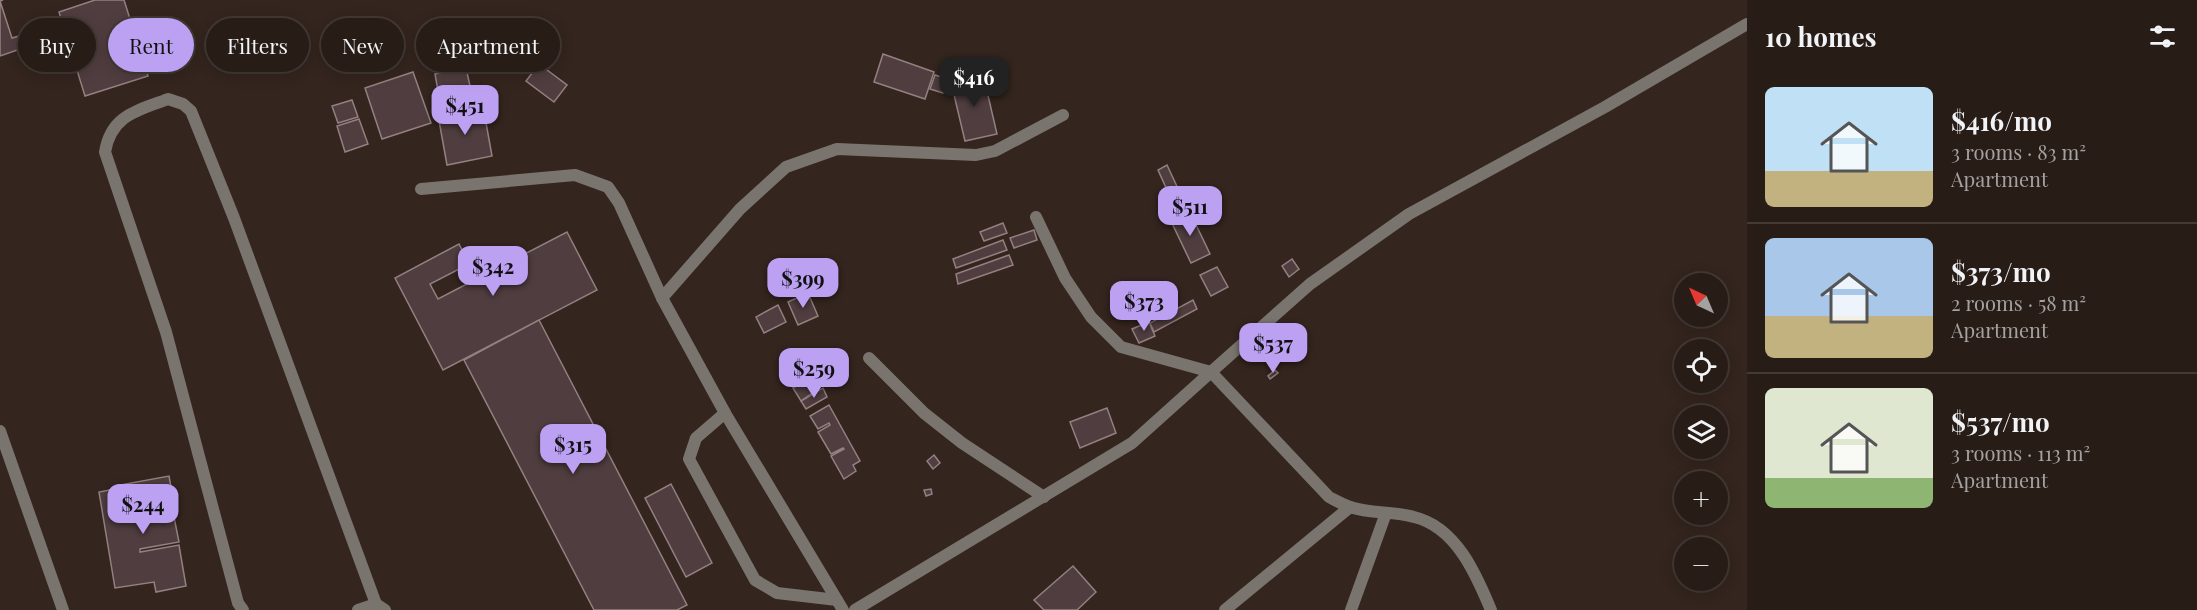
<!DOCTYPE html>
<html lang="en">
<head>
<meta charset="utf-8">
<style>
  :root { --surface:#271c16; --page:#2f251f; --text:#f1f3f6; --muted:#a4a1a1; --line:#433a35; --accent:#bca0f2 }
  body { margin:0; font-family:"Playfair Display",serif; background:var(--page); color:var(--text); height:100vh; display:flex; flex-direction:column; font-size:22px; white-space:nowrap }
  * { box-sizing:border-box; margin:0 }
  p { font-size:20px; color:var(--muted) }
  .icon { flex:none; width:33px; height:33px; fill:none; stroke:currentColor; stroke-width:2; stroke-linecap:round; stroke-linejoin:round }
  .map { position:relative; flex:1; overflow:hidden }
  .panel { display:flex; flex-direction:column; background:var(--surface); width:450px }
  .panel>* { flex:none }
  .top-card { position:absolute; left:18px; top:18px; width:570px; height:54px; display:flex; gap:12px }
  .needle { width:39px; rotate:316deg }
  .fabs { position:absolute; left:1674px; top:273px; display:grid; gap:12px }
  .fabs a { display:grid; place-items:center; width:54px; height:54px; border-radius:50%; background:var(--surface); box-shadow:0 3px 15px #0003,0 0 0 2px var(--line); font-size:30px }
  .price { position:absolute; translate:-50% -51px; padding:0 14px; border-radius:12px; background:var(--accent); color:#111; font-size:20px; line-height:39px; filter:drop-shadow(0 2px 3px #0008) }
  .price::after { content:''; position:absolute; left:50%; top:36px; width:18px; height:14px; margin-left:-9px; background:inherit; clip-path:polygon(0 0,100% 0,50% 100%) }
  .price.current { background:#222; color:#fff }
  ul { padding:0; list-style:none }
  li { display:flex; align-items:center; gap:18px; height:150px; padding:0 18px }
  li+li { border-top:2px solid var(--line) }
  li span { display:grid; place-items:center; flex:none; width:168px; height:120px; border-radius:9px; color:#555 }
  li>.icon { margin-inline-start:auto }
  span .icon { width:72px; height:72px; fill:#fffc; stroke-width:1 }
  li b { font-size:26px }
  h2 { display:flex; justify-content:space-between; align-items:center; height:72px; padding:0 18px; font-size:26px }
  .pill { padding:0 21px; border-radius:27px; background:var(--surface); box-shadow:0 3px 15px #0003,0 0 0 2px var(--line); font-size:21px; line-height:54px }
  .pill.current { background:var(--accent); color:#111 }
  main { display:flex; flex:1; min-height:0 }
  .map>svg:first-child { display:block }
  .building { fill:#503d3f; stroke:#947f81; stroke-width:1.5 }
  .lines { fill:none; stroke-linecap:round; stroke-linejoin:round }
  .lane { stroke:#79756e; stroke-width:12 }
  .street { stroke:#79756e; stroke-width:12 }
</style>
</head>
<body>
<main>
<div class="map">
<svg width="1747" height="610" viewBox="0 0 1747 610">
  <rect width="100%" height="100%" fill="#34251e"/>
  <!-- building -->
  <g class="building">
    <polygon points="0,0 3,0 0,1 12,38 26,34 29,46 0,56"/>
    <polygon points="95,0 124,0 148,76 85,96 59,12"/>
    <polygon points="883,54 934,72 925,99 874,82"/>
    <polygon points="539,64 567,85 554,102 526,81"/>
    <polygon points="466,68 472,95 440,102 435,74"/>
    <polygon points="413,72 431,123 382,139 365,88"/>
    <polygon points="983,74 997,134 965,141 951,82"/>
    <polygon points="935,75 948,79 943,93 930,89"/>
    <polygon points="352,100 358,117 338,123 332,106"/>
    <polygon points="483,106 492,156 447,165 438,115"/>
    <polygon points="359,119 368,144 345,152 337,126"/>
    <polygon points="1167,165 1188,210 1178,214 1158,170"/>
    <polygon points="1189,210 1210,254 1191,263 1170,219"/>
    <polygon points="1003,223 1007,233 984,241 980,232"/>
    <polygon points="1034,230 1037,240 1014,248 1010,238"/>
    <polygon points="567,232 597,290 443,370 395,278 459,244 469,264 430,284 438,299"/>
    <polygon points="1003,240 1007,250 956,268 953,259"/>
    <polygon points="1009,255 1013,265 958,284 956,274"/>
    <polygon points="1292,259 1299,269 1289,277 1282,266"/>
    <polygon points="1217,267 1228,287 1211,296 1200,275"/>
    <polygon points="808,293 818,316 798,325 788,302"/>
    <polygon points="1193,300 1197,309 1154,332 1150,323"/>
    <polygon points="778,305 786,322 764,333 756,317"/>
    <polygon points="539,320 687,605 677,610 594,610 464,360"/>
    <polygon points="1149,322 1155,336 1139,343 1132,329"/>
    <polygon points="810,367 815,376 793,387 789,379"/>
    <polygon points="1275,370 1278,373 1270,379 1268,376"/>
    <polygon points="806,381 812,393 801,401 793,388"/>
    <polygon points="823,388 827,397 806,409 801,401"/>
    <polygon points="829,405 860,461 853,465 856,471 844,479 831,456 844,449 843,448 831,454 818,432 830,425 829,423 818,429 810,416"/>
    <polygon points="1107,408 1116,433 1080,448 1070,422"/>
    <polygon points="934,455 940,463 933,469 927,461"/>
    <polygon points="169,476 175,509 152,513 153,515 173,512 179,542 140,549 140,552 179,545 186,586 156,592 154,582 115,588 99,492 120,488 120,485"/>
    <polygon points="671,484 712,563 686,577 645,498"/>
    <polygon points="931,489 932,494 926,496 924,490"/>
    <polygon points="1073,566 1096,592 1077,610 1044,610 1034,600"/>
  </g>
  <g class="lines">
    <!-- lane -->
    <g class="lane">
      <polyline points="421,189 575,175 608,187 619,203 662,298"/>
      <polyline points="1036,217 1065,278 1091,317 1121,347 1211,372"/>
      <polyline points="869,358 924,413 962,443 1044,497"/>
      <polyline points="725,413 696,438 689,459 755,580 777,593 837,600"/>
      <polyline points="0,431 63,610"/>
      <path d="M 243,610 L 238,603 L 166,332 L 105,152 C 111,115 137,111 168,99 L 183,104 L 191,111 L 234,218 L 376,604"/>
      <polyline points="358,610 376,604 385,610"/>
      <polyline points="843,610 725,413 662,298 740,209 786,167 837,149 976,155 995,151 1063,115"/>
      <polyline points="855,610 1132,443 1211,372"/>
      <polyline points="1225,610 1350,507"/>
      <polyline points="1351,610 1386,513"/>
    </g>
    <!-- street -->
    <path class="street" d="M 1491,610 C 1476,574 1456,527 1414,517 C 1393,511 1370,514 1350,507 C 1342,504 1335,500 1329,497 L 1211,372 L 1310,284 L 1409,214 L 1605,107 L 1747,24"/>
  </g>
</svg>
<div class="fabs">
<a><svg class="needle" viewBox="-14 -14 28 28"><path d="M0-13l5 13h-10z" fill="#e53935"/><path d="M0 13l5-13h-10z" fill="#a4a1a1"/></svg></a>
<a><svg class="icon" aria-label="locate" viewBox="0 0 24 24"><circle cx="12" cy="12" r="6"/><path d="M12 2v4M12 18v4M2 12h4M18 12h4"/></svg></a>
<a><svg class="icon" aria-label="layers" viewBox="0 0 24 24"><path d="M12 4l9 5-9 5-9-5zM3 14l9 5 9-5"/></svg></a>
<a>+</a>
<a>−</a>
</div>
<b class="price current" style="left:974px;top:108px">$416</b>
<b class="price" style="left:465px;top:136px">$451</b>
<b class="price" style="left:1190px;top:237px">$511</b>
<b class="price" style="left:493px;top:297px">$342</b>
<b class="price" style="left:803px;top:309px">$399</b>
<b class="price" style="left:1144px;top:332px">$373</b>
<b class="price" style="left:1273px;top:374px">$537</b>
<b class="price" style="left:814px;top:399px">$259</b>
<b class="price" style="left:573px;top:475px">$315</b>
<b class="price" style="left:143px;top:535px">$244</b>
<div class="top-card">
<a class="pill">Buy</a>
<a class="pill current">Rent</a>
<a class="pill">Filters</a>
<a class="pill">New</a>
<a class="pill">Apartment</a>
</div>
</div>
<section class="panel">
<h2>10 homes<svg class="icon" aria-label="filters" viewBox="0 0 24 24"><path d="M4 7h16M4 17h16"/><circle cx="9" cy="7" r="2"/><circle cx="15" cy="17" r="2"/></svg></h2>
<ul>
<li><span style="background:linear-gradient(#bfe0f5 70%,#c2b280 0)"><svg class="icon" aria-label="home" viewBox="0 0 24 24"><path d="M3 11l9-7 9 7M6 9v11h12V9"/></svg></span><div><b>$416/mo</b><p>3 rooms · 83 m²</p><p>Apartment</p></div></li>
<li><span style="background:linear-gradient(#a9c7e8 65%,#c2b280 0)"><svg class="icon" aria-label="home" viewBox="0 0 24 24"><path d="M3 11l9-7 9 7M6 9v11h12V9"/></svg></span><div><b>$373/mo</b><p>2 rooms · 58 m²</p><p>Apartment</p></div></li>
<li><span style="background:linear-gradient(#dfe7d0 75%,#8fb573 0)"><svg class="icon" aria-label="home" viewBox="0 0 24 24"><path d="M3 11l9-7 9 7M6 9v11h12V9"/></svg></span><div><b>$537/mo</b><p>3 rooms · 113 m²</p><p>Apartment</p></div></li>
</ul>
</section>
</main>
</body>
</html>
